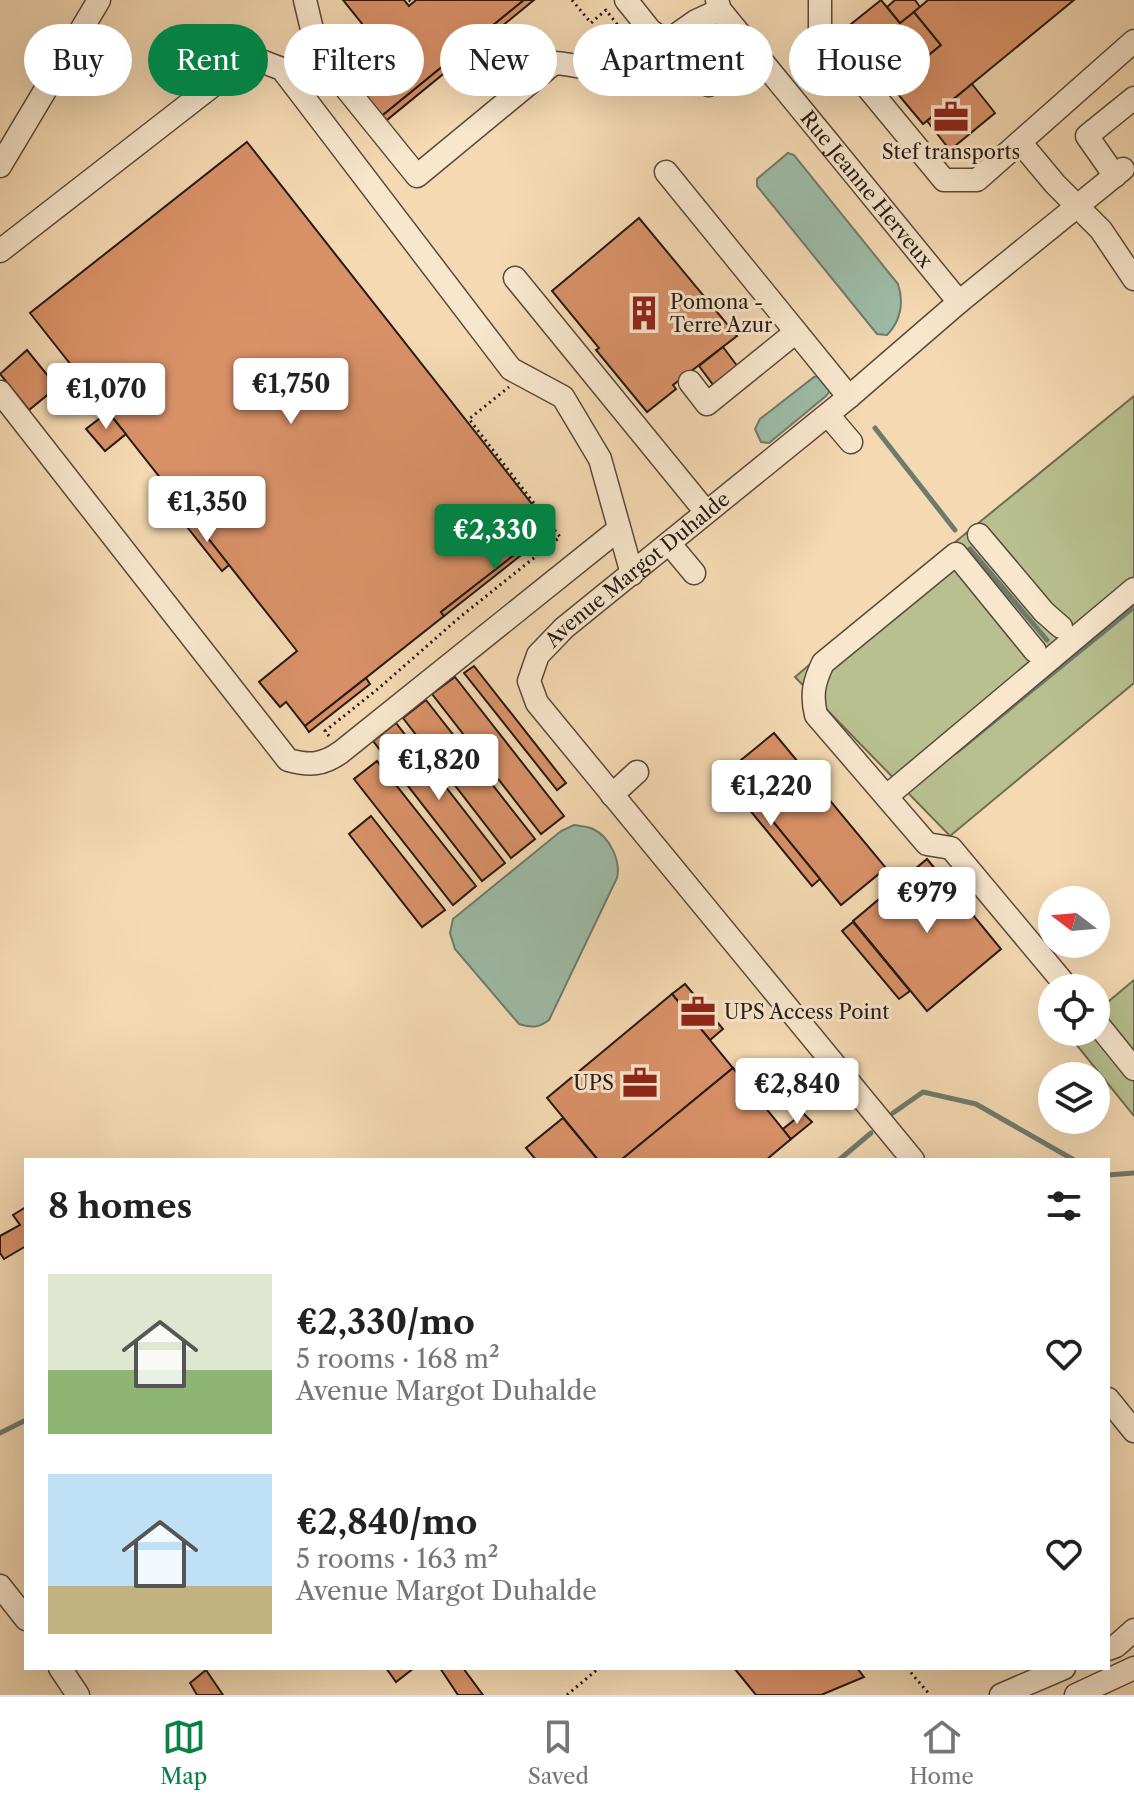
<!DOCTYPE html>
<html lang="en">
<head>
<meta charset="utf-8">
<style>
  :root { --surface:#fff; --page:#f2f2f2; --text:#222; --muted:#767676; --line:#e0e0e0; --accent:#0b8043 }
  body { margin:0; font-family:"Libre Caslon Text",serif; background:var(--page); color:var(--text); height:100vh; display:flex; flex-direction:column; font-size:30px; white-space:nowrap }
  * { box-sizing:border-box; margin:0 }
  p { font-size:26px; color:var(--muted) }
  .icon { flex:none; width:44px; height:44px; fill:none; stroke:currentColor; stroke-width:2; stroke-linecap:round; stroke-linejoin:round }
  .map { position:relative; flex:1; overflow:hidden }
  .sheet { position:absolute; left:24px; top:1158px; width:1086px; height:512px; display:flex; flex-direction:column; background:var(--surface); border-radius:0px; box-shadow:0 8px 32px #0002 }
  .sheet>* { flex:none }
  .banner { position:absolute; left:24px; top:24px; width:1086px; height:72px; display:flex; gap:16px }
  .needle { width:52px; rotate:286deg }
  .tools { position:absolute; left:1038px; top:886px; display:grid; gap:16px }
  .tools a { display:grid; place-items:center; width:72px; height:72px; border-radius:50%; background:var(--surface); box-shadow:0 8px 32px #0002; font-size:40px }
  .price { position:absolute; translate:-50% -68px; padding:0 18px; border-radius:8px; background:#fff; color:#222; font-size:26px; line-height:52px; filter:drop-shadow(0 2px 4px #0008) }
  .price::after { content:''; position:absolute; left:50%; top:48px; width:24px; height:18px; margin-left:-12px; background:inherit; clip-path:polygon(0 0,100% 0,50% 100%) }
  .price.on { background:var(--accent); color:#fff }
  ul { padding:0; list-style:none }
  li { display:flex; align-items:center; gap:24px; height:200px; padding:0 24px }
  li span { display:grid; place-items:center; flex:none; width:224px; height:160px; border-radius:0px; color:#555 }
  li>.icon { margin-inline-start:auto }
  span .icon { width:96px; height:96px; fill:#fffc; stroke-width:1 }
  li b { font-size:34px }
  h2 { display:flex; justify-content:space-between; align-items:center; height:96px; padding:0 24px; font-size:34px }
  .pill { padding:0 28px; border-radius:36px; background:var(--surface); box-shadow:0 8px 32px #0002; font-size:28px; line-height:72px }
  .pill.on { background:var(--accent); color:#fff }
  .menu { display:flex; justify-content:space-around; align-items:center; height:112px; border-top:2px solid var(--line); background:var(--surface); font-size:22px; color:var(--muted) }
  .menu a { display:grid; justify-items:center; gap:4px }
  .menu .on { color:var(--accent) }
  .map>svg:first-child { display:block }
  .green { fill:#b8c08f; stroke:#706d52; stroke-width:2 }
  .water { fill:#9dbba6; stroke:#6e7b6c; stroke-width:2 }
  .lines { fill:none; stroke-linecap:round; stroke-linejoin:round }
  .stream { stroke:#6e7b6c; stroke-width:5 }
  .building { fill:#d99168; stroke:#271a15; stroke-width:2 }
  .minor-casing { stroke:#5a4a3c; stroke-width:25 }
  .path { stroke:#271a15; stroke-width:3; stroke-dasharray:2 4; stroke-linecap:butt }
  .minor { stroke:#f8e6cd; stroke-width:22 }
  .labels { text-anchor:middle; dominant-baseline:central; stroke-width:6; stroke-linejoin:round; paint-order:stroke }
  .poi-label { font-size:20px; fill:#271a15; stroke:#f8e6cd; text-anchor:start }
  .street-label { font-size:20px; fill:#271a15; stroke:#f8e6cd }
</style>
</head>
<body>
<div class="map">
<svg width="1134" height="1695" viewBox="0 0 1134 1695">
  <rect width="100%" height="100%" fill="#f4d9b2"/>
  <filter id="stains"><feTurbulence type="fractalNoise" baseFrequency=".0025" numOctaves="4"/><feColorMatrix values="0 0 0 0 .2 0 0 0 0 .09 0 0 0 0 .02 0 0 0 .5 -.17"/></filter>
  <radialGradient id="worn" r=".72"><stop offset=".6" stop-color="#630" stop-opacity="0"/><stop offset="1" stop-color="#630" stop-opacity=".3"/></radialGradient>
  <!-- green -->
  <g class="green">
    <polygon points="1134,396 1134,683 950,836 795,677 932,561"/>
    <polygon points="1134,980 1134,1116 1071,1038 1077,1032 1096,1032 1096,1012"/>
  </g>
  <!-- water -->
  <g class="water">
    <path d="M 788,153 L 794,155 L 898,284 C 904,302 901,321 887,335 L 877,334 L 757,186 L 757,179 Z"/>
    <polygon points="819,376 830,391 826,396 769,443 761,442 755,429 760,419 814,377"/>
    <path d="M 574,825 C 580,826 587,826 593,829 C 610,837 621,861 617,878 L 549,1020 C 539,1028 531,1028 519,1024 L 455,949 L 450,933 L 453,919 L 561,831 Z"/>
  </g>
  <g class="lines">
    <!-- stream -->
    <g class="stream">
      <polyline points="875,428 955,530"/>
      <polyline points="970,549 1047,640"/>
      <polyline points="956,752 1134,607"/>
      <polyline points="893,1113 923,1092 976,1104 1074,1160"/>
      <polyline points="839,1160 871,1133"/>
      <polyline points="1108,1175 1134,1173"/>
      <polyline points="0,1433 26,1420"/>
    </g>
  </g>
  <!-- building -->
  <g class="building">
    <polygon points="343,0 404,0 409,6 416,0 524,0 376,121 333,68 372,36"/>
    <polygon points="524,0 534,0 382,124 378,119"/>
    <polygon points="881,0 900,23 914,12 941,45 891,86 845,29"/>
    <polygon points="895,0 915,0 920,7 900,23 887,7"/>
    <polygon points="928,0 1074,0 923,124 891,86 941,45 914,12"/>
    <polygon points="972,84 995,113 950,150 927,121"/>
    <polygon points="247,142 550,527 441,612 444,616 305,726 286,702 280,707 259,682 297,651 30,313"/>
    <polygon points="639,218 737,336 673,385 676,389 647,412 596,350 599,348 552,291"/>
    <polygon points="723,347 738,367 714,386 699,366"/>
    <polygon points="27,350 57,387 29,410 0,374"/>
    <polygon points="108,412 126,434 105,451 86,429"/>
    <polygon points="192,518 229,565 222,571 184,523"/>
    <polygon points="550,527 553,530 444,616 441,612"/>
    <polygon points="474,666 566,783 557,790 464,673"/>
    <polygon points="455,677 564,816 541,834 432,694"/>
    <polygon points="366,678 370,684 309,732 305,726"/>
    <polygon points="426,700 535,839 511,858 403,718"/>
    <polygon points="396,723 505,863 482,881 373,741"/>
    <polygon points="774,733 886,868 841,905 730,769"/>
    <polygon points="377,761 476,886 453,905 354,779"/>
    <polygon points="730,769 820,879 812,886 722,776"/>
    <polygon points="371,816 445,910 422,927 349,834"/>
    <polygon points="927,859 1001,949 927,1011 853,921"/>
    <polygon points="853,922 910,991 899,999 842,931"/>
    <polygon points="685,984 723,1029 710,1040 672,994"/>
    <polygon points="672,994 733,1068 621,1160 598,1160 547,1098"/>
    <polygon points="733,1068 791,1139 766,1160 621,1160"/>
    <polygon points="803,1113 812,1122 791,1139 783,1129"/>
    <polygon points="563,1118 598,1160 536,1160 526,1148"/>
    <polygon points="26,1207 26,1246 4,1259 0,1253 0,1236 20,1225 13,1215"/>
    <polygon points="386,1668 414,1668 396,1682"/>
    <polygon points="440,1668 463,1668 483,1695 458,1695"/>
    <polygon points="734,1668 857,1668 864,1677 821,1695 756,1695"/>
    <polygon points="206,1670 223,1695 197,1695 190,1683"/>
  </g>
  <g class="lines">
    <!-- minor casing -->
    <g class="minor-casing">
      <g id="minor">
        <path d="M 305,0 L 315,42 L 328,66 L 417,176 L 554,63 C 603,66 631,91 662,39"/>
        <polyline points="626,0 650,30 662,39"/>
        <path id="s1" d="M 717,0 L 720,10 L 959,302"/>
        <polyline points="820,0 820,30 944,180 977,180 1134,41"/>
        <polyline points="672,38 709,85"/>
        <polyline points="589,67 601,55 645,38 672,38 696,21 720,10"/>
        <polyline points="1020,142 1055,184 1101,230 1134,279"/>
        <polyline points="0,166 99,0"/>
        <polyline points="666,172 849,397"/>
        <polyline points="1115,176 1087,136 1134,98"/>
        <polyline points="0,251 243,62 261,61 282,69 511,369 563,397 600,459 632,574"/>
        <polyline points="515,278 706,512"/>
        <polyline points="690,382 707,404 796,332"/>
        <path d="M 0,392 L 288,760 C 310,766 323,765 341,752 L 619,529"/>
        <polyline points="828,415 851,442"/>
        <polyline points="979,535 1044,612 1061,627"/>
        <polyline points="669,543 694,573"/>
        <path d="M 1035,651 L 956,554 L 823,663 C 814,682 811,694 816,715 L 927,844 L 951,848 L 1068,988"/>
        <polyline points="612,795 637,772"/>
        <polyline points="887,796 1134,589"/>
        <polyline points="1096,1022 1134,1069"/>
        <path id="s2" d="M 913,1160 L 537,703 L 529,681 L 538,655 L 564,628 L 849,397 L 959,302 L 1123,169"/>
        <polyline points="1108,1399 1134,1431"/>
        <polyline points="0,1586 26,1619"/>
        <polyline points="1108,1649 1116,1646 1134,1630"/>
        <polyline points="60,1668 78,1695"/>
        <polyline points="1001,1695 1064,1668"/>
        <polyline points="1076,1695 1134,1668"/>
      </g>
    </g>
    <!-- path -->
    <g class="path">
      <polyline points="409,0 411,2"/>
      <polyline points="572,0 591,23 606,10 620,28"/>
      <polyline points="728,84 745,71"/>
      <polyline points="329,736 325,731 379,688 460,617 560,537 469,419 509,387"/>
      <polyline points="907,1668 930,1695"/>
      <polyline points="567,1695 599,1668"/>
    </g>
    <!-- minor -->
    <use href="#minor" class="minor"/>
  </g>
  <!-- icons -->
  <defs>
    <g id="office-bare" transform="scale(2.76)"><path d="M-6-3h4V-5.5h4V-3h4V5H-6ZM-1-4.5V-3h2v-1.5ZM-6 0V1H6V0Z" fill="#8f2418" stroke="#f8e6cd" stroke-width="2.5" paint-order="stroke"/></g>
    <g id="building-bare" transform="scale(2.76)"><path d="M-4-6H4V6H1V3H-1V6H-4ZM-2.5-4.3h1.7v1.8h-1.7ZM.8-4.3h1.7v1.8H.8ZM-2.5-1h1.7V.8h-1.7ZM.8-1h1.7V.8H.8Z" fill="#8f2418" stroke="#f8e6cd" stroke-width="2.5" paint-order="stroke"/></g>
  </defs>
  <g fill-rule="evenodd">
    <use href="#office-bare" x="951" y="117"/>
    <use href="#building-bare" x="644" y="313"/>
    <use href="#office-bare" x="698" y="1012"/>
    <use href="#office-bare" x="640" y="1083"/>
  </g>
  <g class="labels">
    <!-- poi labels -->
    <g class="poi-label">
      <text x="951" y="152" text-anchor="middle">Stef transports</text>
      <text x="670" y="302">Pomona -<tspan x="670" dy="23">Terre Azur</tspan></text>
      <text x="724" y="1012">UPS Access Point</text>
      <text x="614" y="1083" text-anchor="end">UPS</text>
    </g>
    <!-- street labels -->
    <g class="street-label">
      <text stroke="none"><textPath href="#s1" startOffset="242">Rue Jeanne Herveux</textPath></text>
      <text stroke="none"><textPath href="#s2" startOffset="774">Avenue Margot Duhalde</textPath></text>
    </g>
  </g>
  <rect width="100%" height="100%" filter="url(#stains)"/>
  <rect width="100%" height="100%" fill="url(#worn)"/>
</svg>
<div class="tools">
<a><svg class="needle" viewBox="-14 -14 28 28"><path d="M0-13l5 13h-10z" fill="#e53935"/><path d="M0 13l5-13h-10z" fill="#767676"/></svg></a>
<a><svg class="icon" aria-label="locate" viewBox="0 0 24 24"><circle cx="12" cy="12" r="6"/><path d="M12 2v4M12 18v4M2 12h4M18 12h4"/></svg></a>
<a><svg class="icon" aria-label="layers" viewBox="0 0 24 24"><path d="M12 4l9 5-9 5-9-5zM3 14l9 5 9-5"/></svg></a>
</div>
<b class="price" style="left:291px;top:426px">€1,750</b>
<b class="price" style="left:106px;top:431px">€1,070</b>
<b class="price" style="left:207px;top:544px">€1,350</b>
<b class="price on" style="left:495px;top:572px">€2,330</b>
<b class="price" style="left:439px;top:802px">€1,820</b>
<b class="price" style="left:771px;top:828px">€1,220</b>
<b class="price" style="left:927px;top:935px">€979</b>
<b class="price" style="left:797px;top:1126px">€2,840</b>
<div class="banner">
<a class="pill">Buy</a>
<a class="pill on">Rent</a>
<a class="pill">Filters</a>
<a class="pill">New</a>
<a class="pill">Apartment</a>
<a class="pill">House</a>
</div>
<section class="sheet">
<h2>8 homes<svg class="icon" aria-label="filters" viewBox="0 0 24 24"><path d="M4 7h16M4 17h16"/><circle cx="9" cy="7" r="2"/><circle cx="15" cy="17" r="2"/></svg></h2>
<ul>
<li><span style="background:linear-gradient(#dfe7d0 60%,#8fb573 0)"><svg class="icon" aria-label="home" viewBox="0 0 24 24"><path d="M3 11l9-7 9 7M6 9v11h12V9"/></svg></span><div><b>€2,330/mo</b><p>5 rooms · 168 m²</p><p>Avenue Margot Duhalde</p></div><svg class="icon" aria-label="heart" viewBox="0 0 24 24"><path d="M12 20l-8-8c-3-5 5-10 8-4 3-6 11-1 8 4z"/></svg></li>
<li><span style="background:linear-gradient(#bfe0f5 70%,#c2b280 0)"><svg class="icon" aria-label="home" viewBox="0 0 24 24"><path d="M3 11l9-7 9 7M6 9v11h12V9"/></svg></span><div><b>€2,840/mo</b><p>5 rooms · 163 m²</p><p>Avenue Margot Duhalde</p></div><svg class="icon" aria-label="heart" viewBox="0 0 24 24"><path d="M12 20l-8-8c-3-5 5-10 8-4 3-6 11-1 8 4z"/></svg></li>
</ul>
</section>
</div>
<nav class="menu">
<a class="on"><svg class="icon" aria-label="map" viewBox="0 0 24 24"><path d="M3 6l6-2 6 2 6-2v14l-6 2-6-2-6 2zM9 4v14M15 6v14"/></svg>Map</a>
<a><svg class="icon" aria-label="saved" viewBox="0 0 24 24"><path d="M7 4h10v16l-5-4-5 4z"/></svg>Saved</a>
<a><svg class="icon" aria-label="home" viewBox="0 0 24 24"><path d="M3 11l9-7 9 7M6 9v11h12V9"/></svg>Home</a>
</nav>
</body>
</html>
